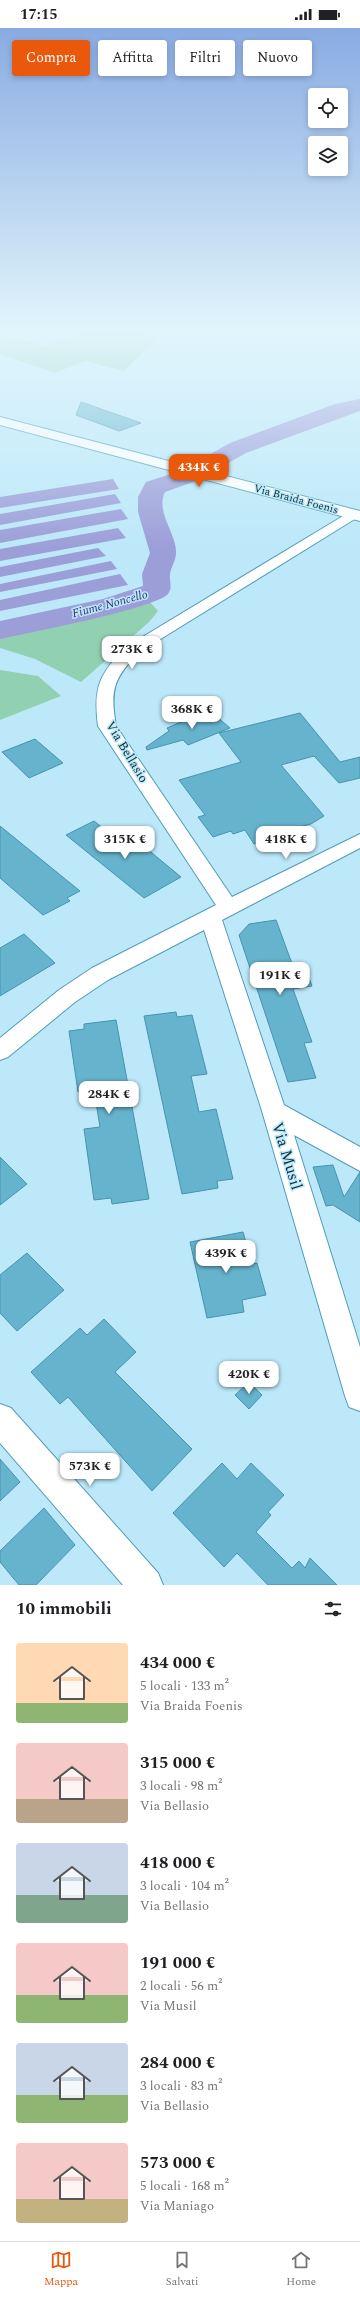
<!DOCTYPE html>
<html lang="it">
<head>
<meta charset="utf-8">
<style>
  :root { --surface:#fff; --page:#f2f2f2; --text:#202124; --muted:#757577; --line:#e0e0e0; --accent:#ea580c }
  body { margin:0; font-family:Spectral,serif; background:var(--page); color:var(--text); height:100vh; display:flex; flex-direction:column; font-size:15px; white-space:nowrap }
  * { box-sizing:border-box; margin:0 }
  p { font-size:13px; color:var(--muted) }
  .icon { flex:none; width:22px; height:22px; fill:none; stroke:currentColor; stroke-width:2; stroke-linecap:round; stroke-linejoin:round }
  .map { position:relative; height:1557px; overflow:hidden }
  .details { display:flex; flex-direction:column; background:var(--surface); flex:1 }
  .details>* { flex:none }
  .guide { position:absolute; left:12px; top:12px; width:336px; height:36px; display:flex; gap:8px }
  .buttons { position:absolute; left:308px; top:60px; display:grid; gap:8px }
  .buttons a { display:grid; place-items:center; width:40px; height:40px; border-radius:4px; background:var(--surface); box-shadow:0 2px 6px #0003; font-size:20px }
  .price { position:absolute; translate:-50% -34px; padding:0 9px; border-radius:8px; background:#fff; color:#222; font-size:13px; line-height:26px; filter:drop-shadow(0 1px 2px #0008) }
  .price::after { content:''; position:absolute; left:50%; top:24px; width:12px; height:9px; margin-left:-6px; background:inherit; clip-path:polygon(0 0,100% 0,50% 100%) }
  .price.current { background:var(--accent); color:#fff }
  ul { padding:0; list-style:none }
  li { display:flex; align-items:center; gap:12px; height:100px; padding:0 16px }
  li span { display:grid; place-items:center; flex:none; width:112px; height:80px; border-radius:4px; color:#555 }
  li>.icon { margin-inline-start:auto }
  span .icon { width:48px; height:48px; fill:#fffc; stroke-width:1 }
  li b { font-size:17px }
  h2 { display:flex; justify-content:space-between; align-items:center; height:48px; padding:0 16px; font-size:17px }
  .chip { padding:0 14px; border-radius:4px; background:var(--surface); box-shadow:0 2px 6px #0003; font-size:14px; line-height:36px }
  .chip.current { background:var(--accent); color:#fff }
  .status { display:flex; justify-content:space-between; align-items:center; height:28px; padding:0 20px; background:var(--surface); direction:ltr }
  .status svg { height:11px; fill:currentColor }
  .menu { display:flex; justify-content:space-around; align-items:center; height:56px; border-top:1px solid var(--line); background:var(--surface); font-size:11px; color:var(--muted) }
  .menu a { display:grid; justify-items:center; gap:2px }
  .menu .current { color:var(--accent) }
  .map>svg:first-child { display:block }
  .green { fill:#91d1b1 }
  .water { fill:#9c9ed8 }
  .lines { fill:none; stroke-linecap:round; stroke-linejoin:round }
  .river { fill:#9c9ed8; fill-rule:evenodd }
  .building { fill:#66b3cd; stroke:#4694ae }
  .street-casing { stroke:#509db7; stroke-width:2 }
  .secondary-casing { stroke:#509db7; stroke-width:2 }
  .street { fill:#fff; fill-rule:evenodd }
  .secondary { fill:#fff; fill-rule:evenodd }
  .labels { text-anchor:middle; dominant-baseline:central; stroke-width:3; stroke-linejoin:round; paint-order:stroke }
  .far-street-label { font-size:11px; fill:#0e2f3a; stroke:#bce8f9 }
  .far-water-label { font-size:12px; font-style:italic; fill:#353075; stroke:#bce8f9 }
  .street-label { font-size:13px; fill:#0e2f3a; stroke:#bce8f9 }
  .near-street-label { font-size:16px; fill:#0e2f3a; stroke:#bce8f9 }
</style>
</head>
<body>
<div class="status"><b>17:15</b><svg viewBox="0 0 49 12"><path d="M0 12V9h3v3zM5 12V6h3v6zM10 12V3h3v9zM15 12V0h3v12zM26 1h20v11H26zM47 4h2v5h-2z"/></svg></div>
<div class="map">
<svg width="360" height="1557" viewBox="0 0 360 1557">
  <rect width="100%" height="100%" fill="#bce8f9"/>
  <!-- green -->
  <g class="green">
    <polygon points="93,302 132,302 157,310 124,343 85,333 55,345 0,326 0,310 5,309 47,318"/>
    <polygon points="133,572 148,572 158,583 149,594 81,654 35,631 0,620 0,602"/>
    <polygon points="0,642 38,648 61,668 0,692"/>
  </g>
  <!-- water -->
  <g class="water">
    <polygon points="113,451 119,461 0,480 0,469"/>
    <polygon points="115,466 121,475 0,497 0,486"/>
    <polygon points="121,481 128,491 0,515 0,502"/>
    <polygon points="118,500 126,510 0,533 0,521"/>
    <polygon points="98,520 106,528 0,549 0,539"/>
    <polygon points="111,533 117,541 0,564 0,556"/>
    <polygon points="120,546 128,557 0,583 0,572"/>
  </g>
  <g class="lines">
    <!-- river -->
    <path class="river" d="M 360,371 L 360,383 L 246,425 L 196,453 L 165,464 C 155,484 177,506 176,525 C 176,532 171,539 170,546 C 169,553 173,559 168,566 C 154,581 27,605 0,611 L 0,593 L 103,571 L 143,558 L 142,546 L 150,525 L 138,484 L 138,469 L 146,454 L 180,443 L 230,415 L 335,376 Z"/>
  </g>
  <!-- building -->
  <g class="building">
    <polygon points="81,374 141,395 119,403 76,387"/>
    <polygon points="209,682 230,700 188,717 183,712 147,722 146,719 169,703 167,700"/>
    <polygon points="300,685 340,734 360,729 360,750 339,755 314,728 281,737 324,788 311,796 268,807 271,811 254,816 245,802 233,806 231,803 213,809 198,789 205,787 179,752 241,734 219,705"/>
    <polygon points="35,711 63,735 29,750 2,724"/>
    <polygon points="94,793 130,821 140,815 181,849 144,870 66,807"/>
    <polygon points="0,798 80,863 67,870 70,873 43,887 0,850"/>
    <polygon points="276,892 294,941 305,939 312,958 293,961 312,1014 304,1015 316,1050 288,1054 239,907 249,896"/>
    <polygon points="24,906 55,935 0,968 0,920"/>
    <polygon points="176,984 177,989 192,987 207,1046 191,1048 199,1084 216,1081 233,1151 217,1153 218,1160 182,1166 144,988"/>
    <polygon points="116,992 149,1171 112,1176 111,1170 94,1172 84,1101 100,1099 94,1062 78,1064 69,1003 84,1001 84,996"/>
    <polygon points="0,1129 27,1156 0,1177"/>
    <polygon points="333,1137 344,1169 360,1144 360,1194 333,1177 326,1178 313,1139"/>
    <polygon points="243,1204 252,1236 257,1235 266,1267 242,1272 244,1284 207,1290 190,1214"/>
    <polygon points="27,1225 64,1262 17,1303 0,1285 0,1247"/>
    <polygon points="104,1291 136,1324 115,1344 192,1421 152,1463 68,1369 60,1376 31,1344 80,1300 87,1307"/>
    <polygon points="249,1354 262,1367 249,1381 235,1367"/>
    <polygon points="0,1431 20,1454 0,1473"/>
    <polygon points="222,1435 237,1451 251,1435 284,1467 268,1484 271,1487 256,1504 292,1540 299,1533 305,1540 310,1530 337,1557 268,1557 237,1525 224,1539 173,1485"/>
    <polygon points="44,1480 75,1517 36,1557 19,1557 0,1534 0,1523"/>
  </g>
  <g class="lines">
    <!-- street casing -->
    <g class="street-casing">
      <g id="street">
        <path d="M 353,482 L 360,486 L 358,489 L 138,625 C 113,651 110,663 116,698 L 232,869 L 360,806 L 360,820 L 222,892 L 284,1077 L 360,1119 L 360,1143 L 294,1107 L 360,1319 L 360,1383 L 349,1379 L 345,1368 L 262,1083 L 204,902 L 108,952 L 75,974 L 8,1029 L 0,1032 L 0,1010 L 59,962 L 92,940 L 216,877 L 98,698 C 93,660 99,646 126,619 Z"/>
        <polygon points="0,1376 11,1380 158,1545 163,1557 123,1557 0,1415"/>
      </g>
    </g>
    <!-- secondary casing -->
    <g class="secondary-casing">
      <polygon id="secondary" points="0,389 360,483 360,493 0,397"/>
    </g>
    <!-- street -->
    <use href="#street" class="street"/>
    <!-- secondary -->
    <use href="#secondary" class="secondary"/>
  </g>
  <!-- sky -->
  <linearGradient id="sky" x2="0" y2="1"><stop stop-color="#89abe2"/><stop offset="0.58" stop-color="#e1f5fc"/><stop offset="1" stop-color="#e1f5fc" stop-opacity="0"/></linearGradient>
  <rect width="360" height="520" fill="url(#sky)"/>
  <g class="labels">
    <!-- far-street labels -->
    <g class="far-street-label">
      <text transform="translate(296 471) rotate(15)">Via Braida Foenis</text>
    </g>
    <!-- far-water labels -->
    <g class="far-water-label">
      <text transform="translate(110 576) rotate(-15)">Fiume Noncello</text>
    </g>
    <!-- street labels -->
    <g class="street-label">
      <text transform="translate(127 724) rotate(59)">Via Bellasio</text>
    </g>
    <!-- near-street labels -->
    <g class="near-street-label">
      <text transform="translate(287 1128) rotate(73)">Via Musil</text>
    </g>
  </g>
</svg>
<div class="buttons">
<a><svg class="icon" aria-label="locate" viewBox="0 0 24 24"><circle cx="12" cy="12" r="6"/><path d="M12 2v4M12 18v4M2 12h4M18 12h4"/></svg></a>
<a><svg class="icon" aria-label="layers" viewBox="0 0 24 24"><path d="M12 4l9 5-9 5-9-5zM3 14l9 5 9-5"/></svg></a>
</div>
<b class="price current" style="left:199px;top:460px">434K €</b>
<b class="price" style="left:132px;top:642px">273K €</b>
<b class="price" style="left:192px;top:702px">368K €</b>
<b class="price" style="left:125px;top:832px">315K €</b>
<b class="price" style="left:286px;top:832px">418K €</b>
<b class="price" style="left:280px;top:968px">191K €</b>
<b class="price" style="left:109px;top:1087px">284K €</b>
<b class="price" style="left:226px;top:1246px">439K €</b>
<b class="price" style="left:249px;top:1367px">420K €</b>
<b class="price" style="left:90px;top:1459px">573K €</b>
<div class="guide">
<a class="chip current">Compra</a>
<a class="chip">Affitta</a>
<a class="chip">Filtri</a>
<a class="chip">Nuovo</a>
</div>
</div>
<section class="details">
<h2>10 immobili<svg class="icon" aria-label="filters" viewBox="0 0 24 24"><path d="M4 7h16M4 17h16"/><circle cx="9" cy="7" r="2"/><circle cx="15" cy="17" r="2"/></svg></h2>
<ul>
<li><span style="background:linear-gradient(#ffd9b3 75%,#8fb573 0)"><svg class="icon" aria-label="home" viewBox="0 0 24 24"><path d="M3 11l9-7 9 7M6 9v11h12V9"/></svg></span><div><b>434 000 €</b><p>5 locali · 133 m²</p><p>Via Braida Foenis</p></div></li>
<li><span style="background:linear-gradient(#f6c9c9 70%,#b9a48a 0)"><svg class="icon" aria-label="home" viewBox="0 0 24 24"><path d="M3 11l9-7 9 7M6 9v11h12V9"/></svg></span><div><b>315 000 €</b><p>3 locali · 98 m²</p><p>Via Bellasio</p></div></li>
<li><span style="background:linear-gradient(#c9d6e8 65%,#7fa58c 0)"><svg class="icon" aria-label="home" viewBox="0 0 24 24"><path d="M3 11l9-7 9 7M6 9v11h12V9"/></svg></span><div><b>418 000 €</b><p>3 locali · 104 m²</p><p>Via Bellasio</p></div></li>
<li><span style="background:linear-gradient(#f6c9c9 65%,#8fb573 0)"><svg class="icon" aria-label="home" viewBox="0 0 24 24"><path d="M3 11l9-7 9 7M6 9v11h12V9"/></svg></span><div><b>191 000 €</b><p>2 locali · 56 m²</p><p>Via Musil</p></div></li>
<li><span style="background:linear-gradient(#c9d6e8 65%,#8fb573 0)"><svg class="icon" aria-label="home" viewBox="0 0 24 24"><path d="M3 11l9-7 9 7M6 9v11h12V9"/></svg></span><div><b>284 000 €</b><p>3 locali · 83 m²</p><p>Via Bellasio</p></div></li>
<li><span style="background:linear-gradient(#f6c9c9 70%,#c2b280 0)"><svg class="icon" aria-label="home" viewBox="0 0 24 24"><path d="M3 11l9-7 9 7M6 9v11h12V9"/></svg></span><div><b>573 000 €</b><p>5 locali · 168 m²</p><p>Via Maniago</p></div></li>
</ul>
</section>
<nav class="menu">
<a class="current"><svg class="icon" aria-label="map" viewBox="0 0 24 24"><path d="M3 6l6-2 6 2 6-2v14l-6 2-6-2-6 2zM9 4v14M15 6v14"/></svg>Mappa</a>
<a><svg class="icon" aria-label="saved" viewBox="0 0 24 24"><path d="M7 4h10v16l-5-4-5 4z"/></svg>Salvati</a>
<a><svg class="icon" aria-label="home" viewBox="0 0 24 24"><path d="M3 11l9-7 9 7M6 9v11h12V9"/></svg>Home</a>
</nav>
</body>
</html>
